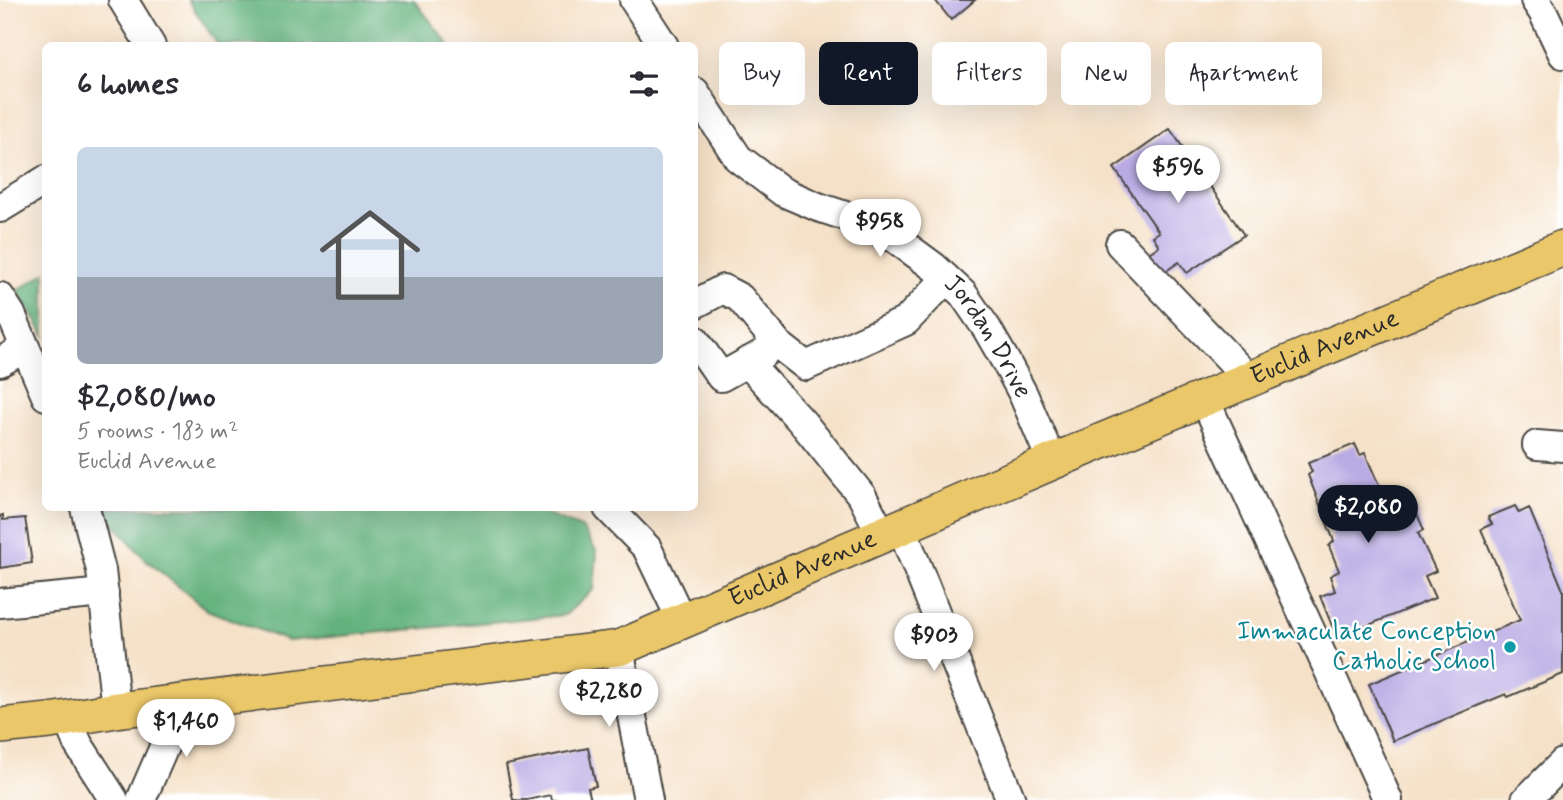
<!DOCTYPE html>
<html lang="en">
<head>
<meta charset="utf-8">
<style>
  :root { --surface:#fff; --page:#f2f2f3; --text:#2b2b33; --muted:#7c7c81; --accent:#111827 }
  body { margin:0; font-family:Mynerve,sans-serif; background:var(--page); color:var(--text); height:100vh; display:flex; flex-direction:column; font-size:26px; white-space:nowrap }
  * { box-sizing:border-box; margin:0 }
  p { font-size:23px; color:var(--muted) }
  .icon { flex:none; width:38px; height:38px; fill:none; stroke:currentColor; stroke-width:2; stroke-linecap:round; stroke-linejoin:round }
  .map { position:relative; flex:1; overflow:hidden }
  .panel { position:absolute; left:42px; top:42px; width:656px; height:469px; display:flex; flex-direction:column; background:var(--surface); border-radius:10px; box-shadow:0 7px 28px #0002 }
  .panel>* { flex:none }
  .hud { position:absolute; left:719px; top:42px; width:665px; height:63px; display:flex; gap:14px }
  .price { position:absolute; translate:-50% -60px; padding:0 16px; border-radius:24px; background:#fff; color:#222; font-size:23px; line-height:46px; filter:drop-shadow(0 2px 4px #0008) }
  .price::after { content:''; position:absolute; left:50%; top:42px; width:21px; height:16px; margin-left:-10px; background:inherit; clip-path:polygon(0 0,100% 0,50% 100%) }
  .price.active { background:var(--accent); color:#fff }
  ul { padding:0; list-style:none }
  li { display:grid; align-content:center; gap:14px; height:371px; padding:0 35px }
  li span { display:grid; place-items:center; height:217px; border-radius:10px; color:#555 }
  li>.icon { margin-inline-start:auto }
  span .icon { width:126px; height:126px; fill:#fffc; stroke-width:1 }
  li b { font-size:30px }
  h2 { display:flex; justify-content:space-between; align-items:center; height:84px; padding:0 35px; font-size:30px }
  .pill { padding:0 24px; border-radius:10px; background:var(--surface); box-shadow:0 7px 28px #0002; font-size:24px; line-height:63px }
  .pill.active { background:var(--accent); color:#fff }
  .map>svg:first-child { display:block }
  .forest { fill:#63b27d; stroke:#476e54; stroke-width:2 }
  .building { fill:#b9ace4 }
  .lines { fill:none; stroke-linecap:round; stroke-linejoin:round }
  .minor-casing { stroke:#494642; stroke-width:32 }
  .major-casing { stroke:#494642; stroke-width:38 }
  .minor { stroke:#fff; stroke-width:28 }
  .major { stroke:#eac769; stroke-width:35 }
  .culture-dot { fill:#0f9aa8; stroke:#fff; stroke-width:2.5 }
  .labels { text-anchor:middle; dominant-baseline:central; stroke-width:5; stroke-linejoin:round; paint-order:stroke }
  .street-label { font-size:26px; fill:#2b2b2b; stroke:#fff }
  .culture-label { font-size:26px; fill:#0d838f; stroke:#fff; text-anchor:end }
</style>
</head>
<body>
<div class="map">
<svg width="1563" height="800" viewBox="0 0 1563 800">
  <rect width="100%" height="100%" fill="#fff"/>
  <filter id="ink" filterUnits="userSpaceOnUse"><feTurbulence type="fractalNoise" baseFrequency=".0143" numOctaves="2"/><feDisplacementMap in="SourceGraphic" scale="14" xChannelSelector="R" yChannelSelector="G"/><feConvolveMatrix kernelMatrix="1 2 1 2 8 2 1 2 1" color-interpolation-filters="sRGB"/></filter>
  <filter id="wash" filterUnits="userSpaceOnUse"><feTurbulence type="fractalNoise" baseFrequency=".00686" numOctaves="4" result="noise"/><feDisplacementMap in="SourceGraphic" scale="28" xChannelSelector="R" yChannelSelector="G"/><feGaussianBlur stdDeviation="1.57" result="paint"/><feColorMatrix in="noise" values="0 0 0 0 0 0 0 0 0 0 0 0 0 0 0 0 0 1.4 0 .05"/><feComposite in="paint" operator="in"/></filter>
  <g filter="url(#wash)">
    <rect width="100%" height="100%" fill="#f5e1c7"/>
    <!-- forest -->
    <g class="forest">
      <polygon points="188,0 414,0 449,45 218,45"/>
      <polygon points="45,273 45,336 18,290"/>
      <polygon points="105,508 529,508 582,528 597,552 594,589 565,615 288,641 207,610 144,558 108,517"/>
    </g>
    <g id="blocks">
      <!-- building -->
      <g class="building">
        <polygon points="935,0 975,0 951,20"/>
        <polygon points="1170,129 1244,235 1187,273 1179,262 1160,275 1146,255 1159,246 1153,236 1159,232 1114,168"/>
        <polygon points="1355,444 1360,455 1365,453 1393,518 1415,509 1424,530 1418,533 1436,571 1425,576 1435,598 1337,638 1320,596 1335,591 1330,576 1339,571 1329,546 1334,541 1308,475 1312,472 1308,463"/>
        <polygon points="1515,506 1519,513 1529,508 1563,590 1563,674 1508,697 1506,694 1393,741 1369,684 1520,620 1481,529 1492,524 1488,517"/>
        <polygon points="3,515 3,520 25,518 32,563 0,568 0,516"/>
        <polygon points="588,748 596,786 588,788 591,800 552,800 551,795 527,800 513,800 506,765"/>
      </g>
    </g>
  </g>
  <g filter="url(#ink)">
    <use href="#blocks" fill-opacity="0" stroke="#494642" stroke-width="2"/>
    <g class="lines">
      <!-- minor casing -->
      <g class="minor-casing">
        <g id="minor">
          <polyline points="123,0 151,46"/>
          <polyline points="634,0 664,46"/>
          <polyline points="1535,0 1543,12 1563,54"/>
          <path id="s1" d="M 695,92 L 738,158 L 783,192 L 818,207 L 855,219 L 896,239 L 934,267 L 963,294 L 987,329 L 1006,362 L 1023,394 L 1052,462"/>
          <polyline points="0,208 46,180"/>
          <polyline points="1120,244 1249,379"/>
          <polyline points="0,297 11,314 46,396"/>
          <polyline points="695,304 723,289 740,298 779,345 806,366 906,321 946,279"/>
          <polyline points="695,340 721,377 764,353"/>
          <polyline points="0,362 25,348"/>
          <polyline points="747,362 803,423 862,496 882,535"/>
          <polyline points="1204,398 1388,800"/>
          <polyline points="1537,445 1563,447"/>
          <polyline points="85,508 101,570 116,710"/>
          <polyline points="608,508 647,548 682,621"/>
          <polyline points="901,527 1011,800"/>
          <polyline points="0,603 104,593"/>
          <polyline points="619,648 648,800"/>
          <polyline points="67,718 78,744 114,800"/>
          <polyline points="141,800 184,701"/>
          <polyline points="1526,800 1563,763"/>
        </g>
      </g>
      <!-- major casing -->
      <g class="major-casing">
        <g id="major">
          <path id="s2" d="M 0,726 L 50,721 L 116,710 L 619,648 L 1052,462 L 1563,248"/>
        </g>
      </g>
      <!-- minor -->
      <use href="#minor" class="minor"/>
      <!-- major -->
      <use href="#major" class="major"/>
    </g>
  </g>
  <!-- markers -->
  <circle class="culture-dot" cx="1510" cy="647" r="7"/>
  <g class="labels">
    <!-- street labels -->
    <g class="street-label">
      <text stroke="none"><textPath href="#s1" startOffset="394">Jordan Drive</textPath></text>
      <text stroke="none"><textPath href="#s2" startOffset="1391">Euclid Avenue</textPath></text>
      <text stroke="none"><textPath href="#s2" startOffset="824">Euclid Avenue</textPath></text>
    </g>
    <!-- culture labels -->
    <g class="culture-label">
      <text x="1496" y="632">Immaculate Conception<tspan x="1496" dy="30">Catholic School</tspan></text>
    </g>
  </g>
</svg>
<b class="price" style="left:1178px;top:205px">$596</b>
<b class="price" style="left:880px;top:259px">$958</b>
<b class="price active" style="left:1368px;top:545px">$2,080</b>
<b class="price" style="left:934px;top:673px">$903</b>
<b class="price" style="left:609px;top:729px">$2,280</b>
<b class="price" style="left:186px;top:759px">$1,460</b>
<div class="hud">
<a class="pill">Buy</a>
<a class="pill active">Rent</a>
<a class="pill">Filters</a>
<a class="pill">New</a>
<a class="pill">Apartment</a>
</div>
<section class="panel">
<h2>6 homes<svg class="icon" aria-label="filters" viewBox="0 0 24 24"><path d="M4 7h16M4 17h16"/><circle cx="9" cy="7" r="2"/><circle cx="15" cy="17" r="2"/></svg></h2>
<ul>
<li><span style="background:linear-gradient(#c9d6e8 60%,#9aa5b1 0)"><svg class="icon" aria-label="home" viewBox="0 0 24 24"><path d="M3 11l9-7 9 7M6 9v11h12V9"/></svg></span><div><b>$2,080/mo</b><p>5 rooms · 183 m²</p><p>Euclid Avenue</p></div></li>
</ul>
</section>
</div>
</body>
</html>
